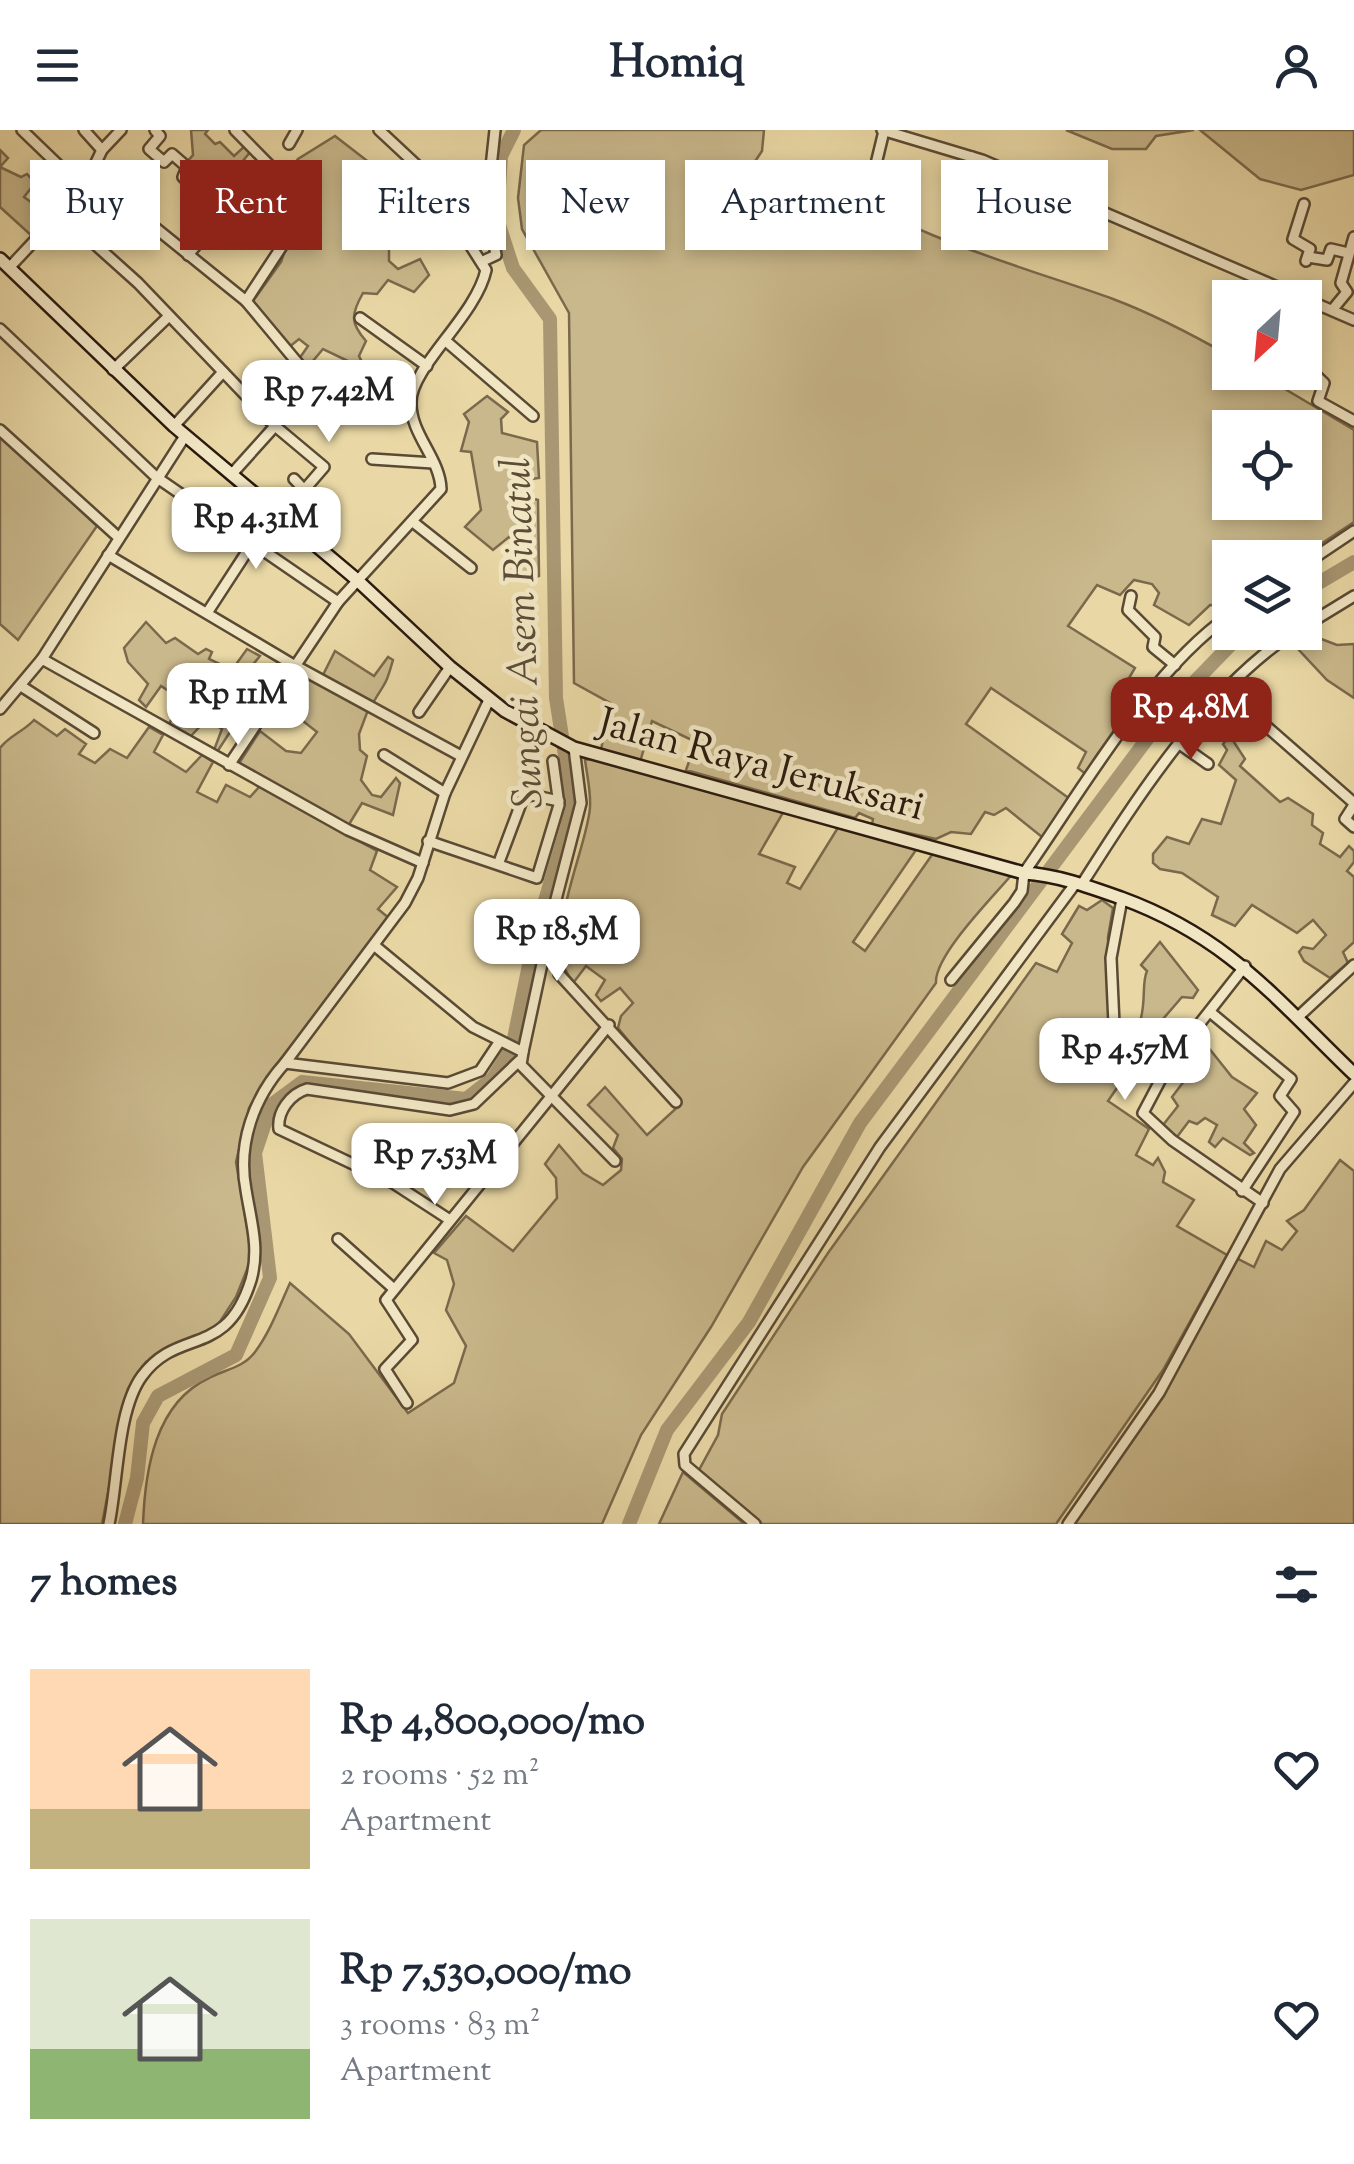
<!DOCTYPE html>
<html lang="en">
<head>
<meta charset="utf-8">
<style>
  :root { --surface:#fff; --page:#f6f6f7; --text:#1f2937; --muted:#747a83; --accent:#8f2418 }
  body { margin:0; font-family:"Sorts Mill Goudy",serif; background:var(--page); color:var(--text); height:100vh; display:flex; flex-direction:column; font-size:38px; white-space:nowrap }
  * { box-sizing:border-box; margin:0 }
  p { font-size:32px; color:var(--muted) }
  .icon { flex:none; width:55px; height:55px; fill:none; stroke:currentColor; stroke-width:2; stroke-linecap:round; stroke-linejoin:round }
  .map { position:relative; height:1394px; overflow:hidden }
  .drawer { display:flex; flex-direction:column; background:var(--surface); flex:1 }
  .drawer>* { flex:none }
  .top-card { position:absolute; left:30px; top:30px; width:1295px; height:90px; display:flex; gap:20px }
  .needle { width:65px; rotate:206deg }
  .tools { position:absolute; left:1212px; top:150px; display:grid; gap:20px }
  .tools a { display:grid; place-items:center; width:110px; height:110px; border-radius:0px; background:var(--surface); box-shadow:0 5px 15px #0003; font-size:50px }
  .price { position:absolute; translate:-50% -85px; padding:0 22px; border-radius:20px; background:#fff; color:#222; font-size:32px; line-height:65px; filter:drop-shadow(0 2px 5px #0008) }
  .price::after { content:''; position:absolute; left:50%; top:60px; width:30px; height:22px; margin-left:-15px; background:inherit; clip-path:polygon(0 0,100% 0,50% 100%) }
  .price.on { background:var(--accent); color:#fff }
  ul { padding:0; list-style:none }
  li { display:flex; align-items:center; gap:30px; height:250px; padding:0 30px }
  li span { display:grid; place-items:center; flex:none; width:280px; height:200px; border-radius:0px; color:#555 }
  li>.icon { margin-inline-start:auto }
  span .icon { width:120px; height:120px; fill:#fffc; stroke-width:1 }
  li b { font-size:42px }
  h2 { display:flex; justify-content:space-between; align-items:center; height:120px; padding:0 30px; font-size:42px }
  .pill { padding:0 35px; border-radius:0px; background:var(--surface); box-shadow:0 5px 15px #0003; font-size:35px; line-height:90px }
  .pill.on { background:var(--accent); color:#fff }
  header { display:flex; justify-content:space-between; align-items:center; height:130px; padding:0 30px; background:var(--surface); font-size:45px; font-weight:800 }
  .map>svg:first-child { display:block }
  .green { fill:#c9b88b; stroke:#7a694c; stroke-width:2.5; fill-rule:evenodd }
  .lines { fill:none; stroke-linecap:round; stroke-linejoin:round }
  .river { stroke:#a89772; stroke-width:14 }
  .street-casing { stroke:#5a4a34; stroke-width:14 }
  .secondary-casing { stroke:#2a1a0e; stroke-width:16 }
  .street { stroke:#f1e6c4; stroke-width:9 }
  .secondary { stroke:#f1e6c4; stroke-width:11 }
  .labels { text-anchor:middle; dominant-baseline:central; stroke-width:9; stroke-linejoin:round; paint-order:stroke }
  .street-label { font-size:40px; fill:#2a1a0e; stroke:#f1e6c4 }
  .water-label { font-size:42px; font-style:italic; fill:#5c4c36; stroke:#f1e6c4 }
</style>
</head>
<body>
<header><svg class="icon" aria-label="menu" viewBox="0 0 24 24"><path d="M4 6h16M4 12h16M4 18h16"/></svg>Homiq<svg class="icon" aria-label="person" viewBox="0 0 24 24"><circle cx="12" cy="8" r="4"/><path d="M4 21q1-7 8-7t8 7"/></svg></header>
<div class="map">
<svg width="1354" height="1394" viewBox="0 0 1354 1394">
  <rect width="100%" height="100%" fill="#e9d8a5"/>
  <filter id="stains"><feTurbulence type="fractalNoise" baseFrequency=".002" numOctaves="4"/><feColorMatrix values="0 0 0 0 .2 0 0 0 0 .09 0 0 0 0 .02 0 0 0 .5 -.17"/></filter>
  <radialGradient id="worn" r=".72"><stop offset=".6" stop-color="#630" stop-opacity="0"/><stop offset="1" stop-color="#630" stop-opacity=".3"/></radialGradient>
  <!-- green -->
  <g class="green">
    <path d="M 191,0 L 208,0 L 205,4 L 215,14 L 220,12 L 234,26 L 246,15 L 251,21 L 242,32 L 247,47 L 262,56 L 249,75 L 253,88 L 246,92 L 236,81 L 239,72 L 224,58 L 214,64 L 219,73 L 208,81 C 196,67 187,52 186,33 L 193,25 Z"/>
    <path d="M 541,0 L 764,0 L 762,21 L 752,36 L 824,63 L 841,51 C 884,100 1046,144 1113,169 C 1153,184 1193,205 1230,226 L 1230,242 L 1258,243 L 1354,300 L 1354,392 L 1301,427 L 1230,428 L 1230,476 L 1210,475 L 1189,495 L 1154,475 L 1159,463 L 1152,454 L 1134,450 L 1120,465 L 1097,455 L 1068,496 L 1135,538 L 1126,553 L 1142,568 L 1088,646 L 1078,638 L 1086,622 L 991,558 L 966,594 L 1070,669 L 1042,707 L 1006,678 L 994,685 L 985,682 L 971,704 L 951,702 L 936,709 L 872,695 L 873,689 L 859,683 L 855,688 L 686,640 L 696,612 L 652,591 L 640,632 L 601,620 L 610,573 L 574,553 L 569,183 L 522,99 L 518,68 L 524,15 ZM 1230,298 L 1305,298 L 1305,372 L 1230,372 Z"/>
    <polygon points="1066,0 1194,0 1156,6 1146,19 1112,19"/>
    <polygon points="1200,0 1354,0 1354,45 1301,60 1260,49"/>
    <path d="M 335,6 L 370,33 L 365,42 L 370,53 L 357,76 L 391,100 L 409,85 L 417,97 L 389,116 L 389,131 L 398,139 L 420,129 L 429,145 L 414,162 L 388,150 L 377,164 L 363,163 C 351,184 350,193 366,211 L 359,226 L 363,234 L 386,245 L 381,262 L 347,244 L 348,231 L 323,219 L 307,238 L 299,229 L 308,216 L 299,209 L 288,218 L 253,171 L 281,132 L 290,106 L 260,77 L 298,29 Z"/>
    <polygon points="0,20 8,28 0,37 21,47 27,44 35,53 24,67 50,86 33,107 0,77"/>
    <polygon points="487,266 508,282 501,289 502,303 537,312 539,348 524,350 525,366 538,370 539,446 531,449 513,435 525,417 509,407 493,420 465,397 481,380 471,322 461,321 469,292 464,284"/>
    <polygon points="0,305 97,396 18,510 0,494"/>
    <polygon points="146,492 166,513 175,508 198,524 206,519 212,522 209,529 232,540 247,519 260,526 251,537 262,544 250,565 239,567 234,575 246,599 240,607 230,602 217,622 214,620 222,599 206,590 190,607 169,594 182,570 161,556 146,577 139,570 148,554 128,532 124,518"/>
    <polygon points="1316,507 1337,515 1354,514 1354,568 1327,550 1298,519"/>
    <path d="M 335,521 L 374,546 L 388,527 L 393,530 C 385,558 386,550 373,573 L 322,547 Z"/>
    <polygon points="296,542 368,580 359,604 360,620 367,626 361,650 372,665 381,667 396,648 400,653 393,685 362,673 348,696 238,635 260,601 286,621 301,623 317,602 276,570"/>
    <path d="M 34,590 L 57,606 L 65,599 L 86,614 L 79,624 L 95,633 L 110,619 L 127,628 L 149,597 L 163,605 L 154,622 L 186,642 L 202,625 L 213,632 L 197,662 L 217,672 L 226,655 L 250,667 L 260,656 L 377,721 L 370,740 L 397,757 L 378,779 L 390,789 L 276,935 L 249,978 L 236,1032 L 252,1127 L 236,1167 L 214,1201 L 174,1215 L 146,1232 L 128,1259 L 102,1394 L 0,1394 L 0,618 C 10,605 23,602 34,590 Z"/>
    <polygon points="1230,606 1245,629 1240,636 1280,672 1288,668 1313,684 1312,695 1323,703 1320,714 1340,727 1349,716 1354,721 1354,732 1347,741 1354,747 1354,812 1343,822 1348,833 1330,848 1304,831 1299,822 1303,817 1313,819 1326,805 1313,790 1297,803 1252,775 1235,796 1212,785 1218,767 1182,743 1160,739 1153,733 1153,724 1167,707 1189,714 1202,689 1221,694 1236,650 1219,635 1227,620 1223,614"/>
    <path d="M 595,628 L 784,681 L 759,724 L 795,737 L 787,753 L 800,759 L 839,696 L 918,717 L 853,812 L 865,821 L 934,722 L 1014,742 C 996,764 934,825 936,853 L 803,1037 L 711,1197 L 641,1305 L 602,1394 L 143,1394 C 145,1340 155,1273 209,1248 C 226,1239 243,1238 255,1222 C 270,1202 280,1175 290,1153 L 349,1204 L 408,1283 L 454,1253 L 466,1216 L 446,1180 L 454,1154 L 447,1130 L 434,1123 L 466,1086 L 513,1121 L 557,1068 L 556,1048 L 545,1034 L 559,1015 L 583,1043 L 603,1055 L 621,1040 L 622,1029 L 613,1018 L 618,1005 L 588,975 L 605,957 L 647,1005 L 681,974 L 618,898 L 621,886 L 633,873 L 620,858 L 601,871 L 596,865 L 605,850 L 586,836 L 574,852 C 537,817 588,718 590,677 C 591,662 587,645 585,630 Z"/>
    <polygon points="1102,770 1113,778 1108,807 1110,886 1096,925 1126,945 1108,971 1149,999 1136,1025 1153,1035 1158,1028 1165,1042 1163,1052 1194,1070 1177,1096 1227,1125 1163,1240 1056,1394 762,1394 699,1340 718,1305 722,1284 828,1123 1036,833 1057,842 1072,813 1062,804 1079,776 1087,780"/>
    <path d="M 1160,812 L 1198,860 L 1193,868 L 1182,867 L 1163,889 L 1172,901 L 1167,908 L 1139,895 C 1147,873 1141,854 1147,841 L 1141,835 Z"/>
    <polygon points="1200,907 1232,947 1257,963 1244,979 1256,995 1244,1013 1254,1023 1250,1025 1223,1008 1215,1017 1209,1012 1217,995 1205,988 1197,994 1189,991 1177,1007 1163,995 1178,976 1172,967 1197,934 1185,922"/>
    <polygon points="1340,1030 1354,1041 1354,1394 1071,1394 1163,1264 1236,1128 1254,1137 1266,1111 1282,1120 1297,1101 1287,1091 1304,1080"/>
    <polygon points="683,1342 741,1391 744,1394 659,1394"/>
  </g>
  <g class="lines">
    <!-- river -->
    <g class="river">
      <polyline points="1305,461 1354,432"/>
      <polyline points="125,1394 137,1348 143,1293 158,1266 236,1225 270,1148 255,1023 271,975 302,952 466,969 493,948 512,918 536,801 573,677 556,568 550,189 513,138 497,89 501,26 514,0"/>
      <polyline points="629,1394 667,1300 749,1192 860,993 1174,573 1243,502"/>
    </g>
    <!-- street casing -->
    <g class="street-casing">
      <g id="street">
        <polyline points="22,0 77,53"/>
        <polyline points="84,0 102,20"/>
        <polyline points="155,0 160,6 149,19 164,32 172,24 187,37 183,47 201,65 197,72 213,95 188,125"/>
        <polyline points="882,0 982,30 1354,190"/>
        <polyline points="289,14 297,0"/>
        <polyline points="875,38 884,1"/>
        <polyline points="90,45 246,171 286,110 254,81 280,46 235,0"/>
        <polyline points="961,59 972,27"/>
        <polyline points="1304,74 1293,109 1310,119 1306,131"/>
        <polyline points="59,82 138,153 275,296 231,345"/>
        <polyline points="1308,127 1327,130 1331,119 1348,123"/>
        <polyline points="483,131 496,125 487,74 495,0"/>
        <polyline points="9,138 50,94 77,53 90,45 102,20 121,0"/>
        <polyline points="246,171 301,237 410,273"/>
        <polyline points="1333,179 1347,162 1341,153 1354,107"/>
        <polyline points="360,188 427,236"/>
        <path d="M 0,199 L 156,347 L 338,472 L 441,359 C 440,328 410,304 411,272 C 411,237 476,186 486,140 L 423,41 L 379,0"/>
        <polyline points="447,212 533,286"/>
        <polyline points="1305,235 1324,253 1318,271 1354,291"/>
        <polyline points="113,240 169,186"/>
        <polyline points="269,290 313,243"/>
        <polyline points="174,296 223,242"/>
        <polyline points="275,296 324,337 305,359"/>
        <polyline points="0,300 118,407"/>
        <polyline points="372,329 433,333"/>
        <polyline points="289,392 312,368 294,349"/>
        <polyline points="413,392 471,438"/>
        <polyline points="108,425 292,534 461,626"/>
        <polyline points="1305,434 1354,401"/>
        <polyline points="1131,466 1128,480 1155,507 1153,517 1175,535"/>
        <polyline points="207,483 274,380"/>
        <polyline points="1305,496 1354,466"/>
        <polyline points="42,529 348,700 423,733"/>
        <polyline points="21,556 94,603"/>
        <polyline points="1221,568 1266,596 1354,673"/>
        <polyline points="489,570 445,663 418,748 405,773 285,933 448,953 480,941 500,911"/>
        <polyline points="0,579 42,529 185,306"/>
        <polyline points="419,582 450,537"/>
        <polyline points="1181,615 1208,634"/>
        <polyline points="574,618 581,673 554,777 559,844 676,972"/>
        <polyline points="384,625 445,663"/>
        <polyline points="229,635 338,472"/>
        <polyline points="1354,675 1345,689 1354,697"/>
        <polyline points="428,711 537,748 559,675 553,631"/>
        <polyline points="499,732 523,668 531,665 559,671"/>
        <path d="M 1082,754 C 1138,666 1206,560 1294,502"/>
        <polyline points="1122,769 1111,828 1114,894 1108,911 1163,943"/>
        <polyline points="375,816 473,897 523,922 521,935 615,1031"/>
        <polyline points="1245,836 1171,930 1143,983 1172,1010 1263,1073"/>
        <path d="M 951,850 L 1014,773 L 1022,761 L 1024,743 C 1081,662 1150,540 1230,485"/>
        <polyline points="1210,882 1291,949 1280,966 1294,982 1242,1061"/>
        <polyline points="1298,887 1354,835"/>
        <polyline points="523,922 553,783"/>
        <path d="M 450,1090 L 393,1053 L 279,999 C 277,982 290,964 307,959 L 450,980 L 474,974 L 519,931"/>
        <polyline points="338,1109 394,1159"/>
        <polyline points="407,1273 385,1239 412,1210 386,1170 609,895"/>
        <path d="M 109,1394 C 118,1352 117,1280 142,1246 C 179,1196 226,1230 251,1150 C 260,1118 251,1092 246,1060 C 237,1014 254,967 285,933"/>
        <polyline points="755,1394 685,1335 684,1324 880,1017 1075,754"/>
        <polyline points="1068,1394 1159,1263 1280,1039 1354,953"/>
      </g>
    </g>
    <!-- secondary casing -->
    <g class="secondary-casing">
      <path id="secondary" d="M 0,129 L 174,296 L 356,449 L 450,537 L 505,581 L 574,618 L 1024,743 C 1057,745 1090,757 1121,768 C 1228,807 1275,868 1354,944"/>
    </g>
    <!-- street -->
    <use href="#street" class="street"/>
    <!-- secondary -->
    <use href="#secondary" class="secondary"/>
  </g>
  <g class="labels">
    <!-- street labels -->
    <g class="street-label">
      <text transform="translate(761 637) rotate(15)">Jalan Raya Jeruksari</text>
    </g>
    <!-- water labels -->
    <g class="water-label">
      <text transform="translate(525 503) rotate(-92)">Sungai Asem Binatul</text>
    </g>
  </g>
  <rect width="100%" height="100%" filter="url(#stains)"/>
  <rect width="100%" height="100%" fill="url(#worn)"/>
</svg>
<div class="tools">
<a><svg class="needle" viewBox="-14 -14 28 28"><path d="M0-13l5 13h-10z" fill="#e53935"/><path d="M0 13l5-13h-10z" fill="#747a83"/></svg></a>
<a><svg class="icon" aria-label="locate" viewBox="0 0 24 24"><circle cx="12" cy="12" r="6"/><path d="M12 2v4M12 18v4M2 12h4M18 12h4"/></svg></a>
<a><svg class="icon" aria-label="layers" viewBox="0 0 24 24"><path d="M12 4l9 5-9 5-9-5zM3 14l9 5 9-5"/></svg></a>
</div>
<b class="price" style="left:329px;top:315px">Rp 7.42M</b>
<b class="price" style="left:256px;top:442px">Rp 4.31M</b>
<b class="price" style="left:238px;top:618px">Rp 11M</b>
<b class="price on" style="left:1191px;top:632px">Rp 4.8M</b>
<b class="price" style="left:557px;top:854px">Rp 18.5M</b>
<b class="price" style="left:1125px;top:973px">Rp 4.57M</b>
<b class="price" style="left:435px;top:1078px">Rp 7.53M</b>
<div class="top-card">
<a class="pill">Buy</a>
<a class="pill on">Rent</a>
<a class="pill">Filters</a>
<a class="pill">New</a>
<a class="pill">Apartment</a>
<a class="pill">House</a>
</div>
</div>
<section class="drawer">
<h2>7 homes<svg class="icon" aria-label="filters" viewBox="0 0 24 24"><path d="M4 7h16M4 17h16"/><circle cx="9" cy="7" r="2"/><circle cx="15" cy="17" r="2"/></svg></h2>
<ul>
<li><span style="background:linear-gradient(#ffd9b3 70%,#c2b280 0)"><svg class="icon" aria-label="home" viewBox="0 0 24 24"><path d="M3 11l9-7 9 7M6 9v11h12V9"/></svg></span><div><b>Rp 4,800,000/mo</b><p>2 rooms · 52 m²</p><p>Apartment</p></div><svg class="icon" aria-label="heart" viewBox="0 0 24 24"><path d="M12 20l-8-8c-3-5 5-10 8-4 3-6 11-1 8 4z"/></svg></li>
<li><span style="background:linear-gradient(#dfe7d0 65%,#8fb573 0)"><svg class="icon" aria-label="home" viewBox="0 0 24 24"><path d="M3 11l9-7 9 7M6 9v11h12V9"/></svg></span><div><b>Rp 7,530,000/mo</b><p>3 rooms · 83 m²</p><p>Apartment</p></div><svg class="icon" aria-label="heart" viewBox="0 0 24 24"><path d="M12 20l-8-8c-3-5 5-10 8-4 3-6 11-1 8 4z"/></svg></li>
</ul>
</section>
</body>
</html>
